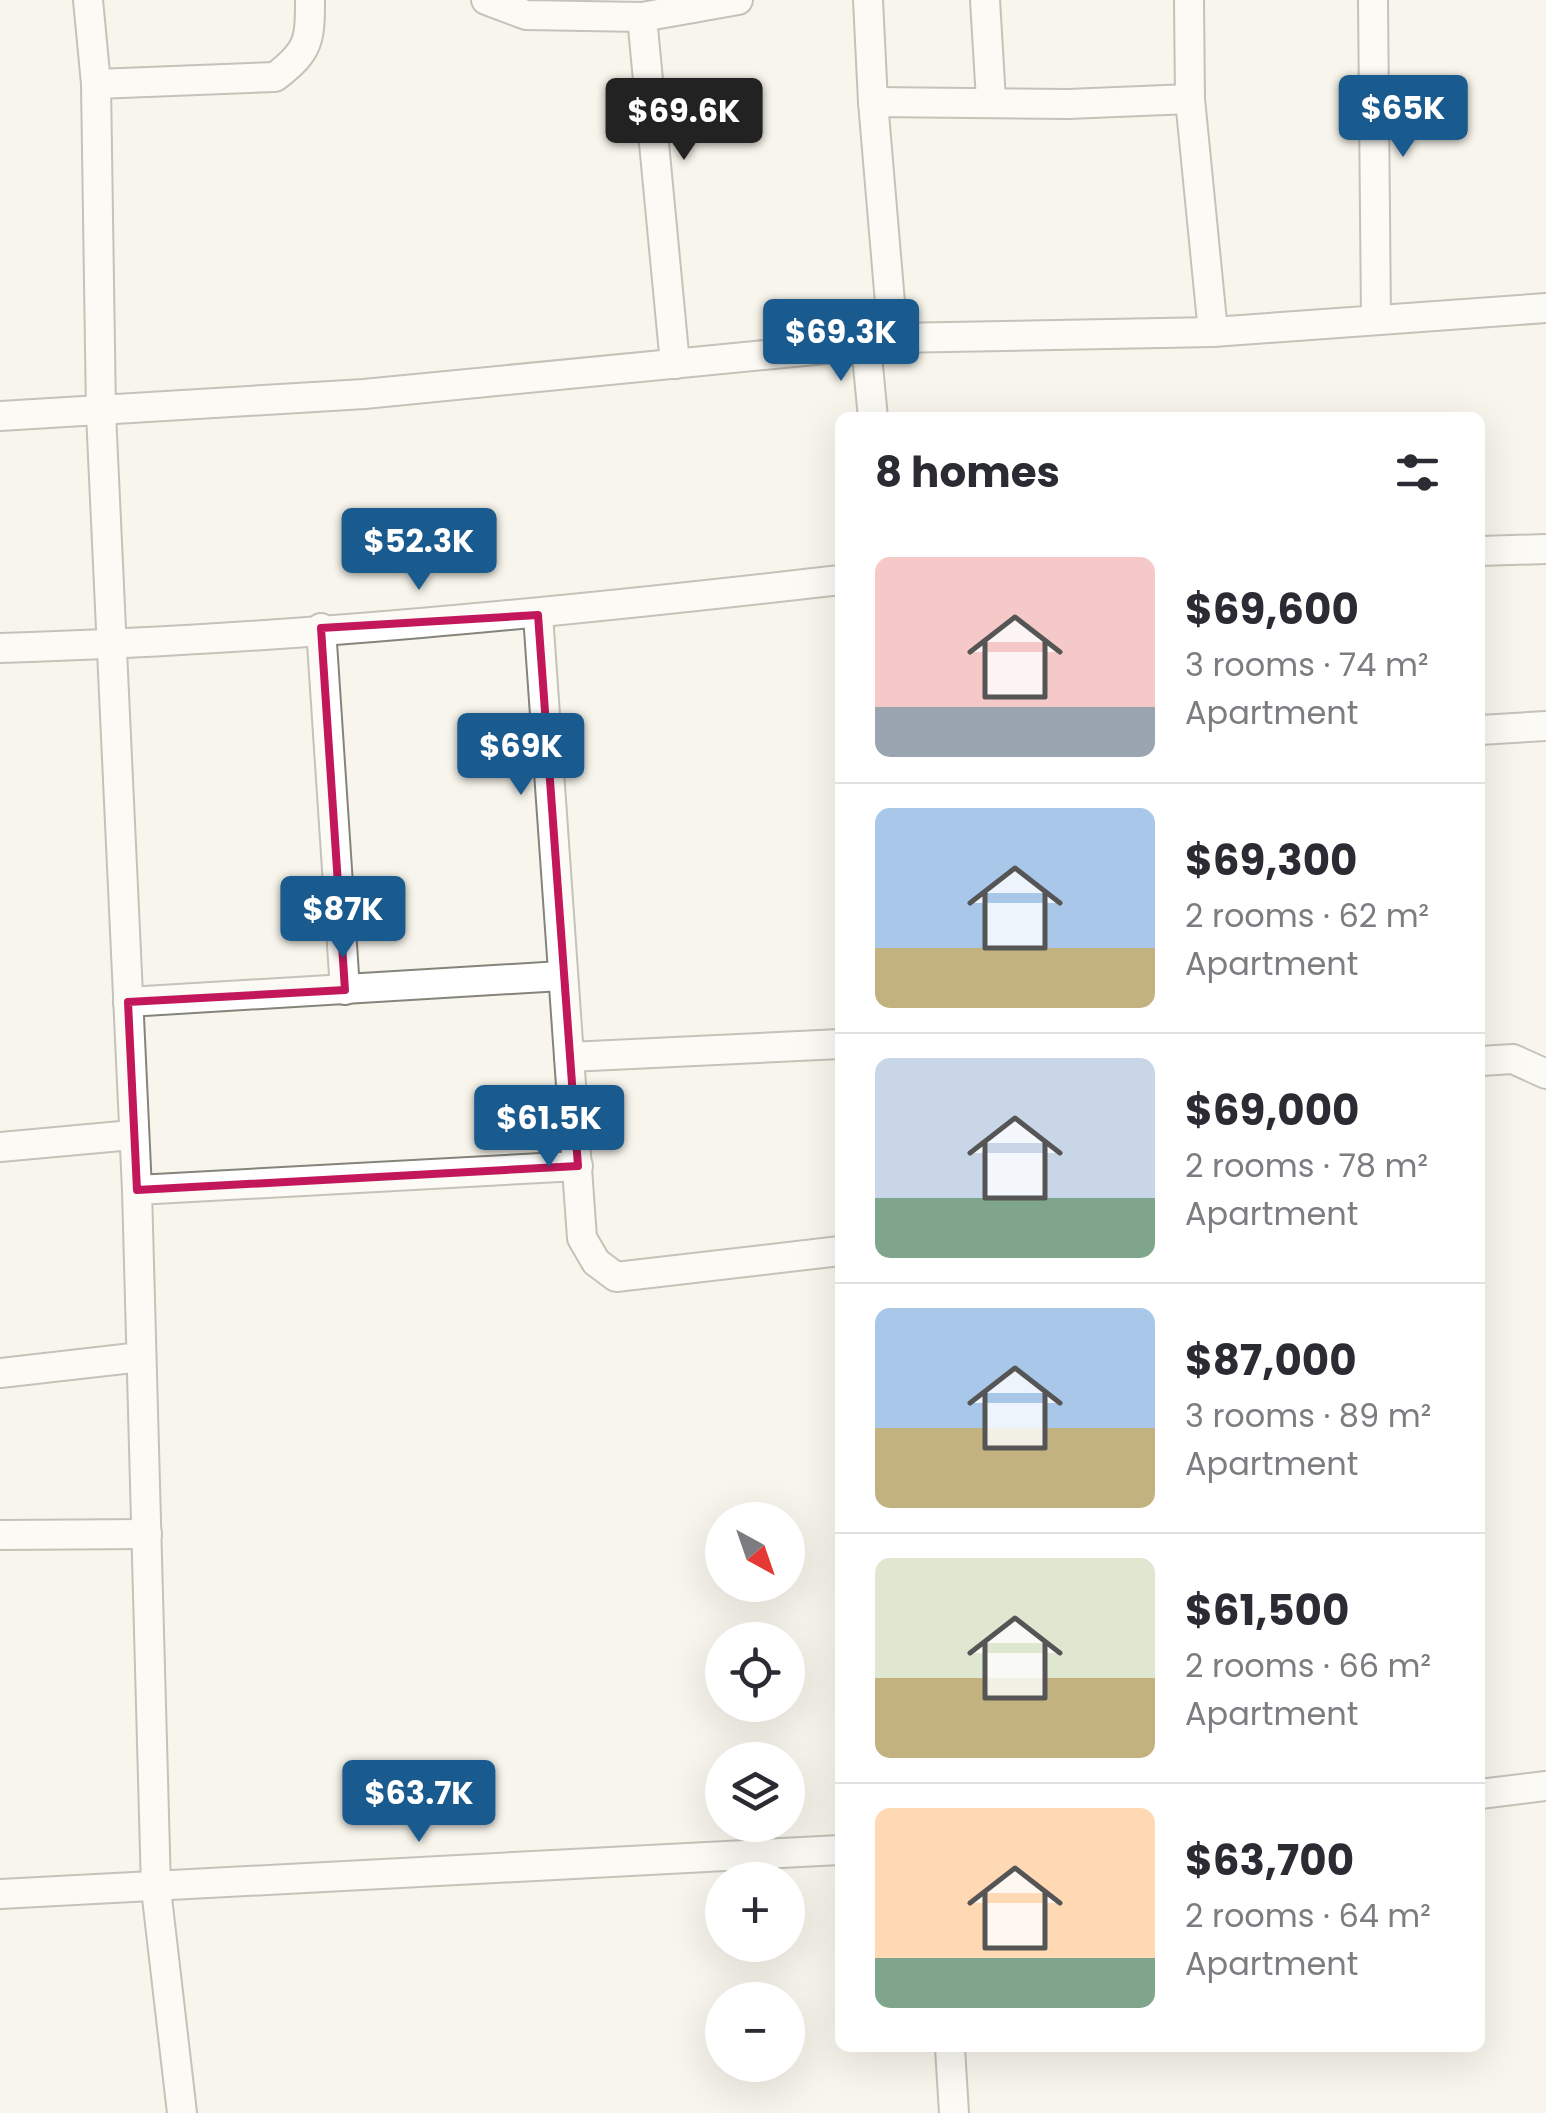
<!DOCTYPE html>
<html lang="en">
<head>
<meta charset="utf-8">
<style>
  :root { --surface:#fff; --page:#f7f7f7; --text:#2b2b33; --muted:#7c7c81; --line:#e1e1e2; --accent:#195a8f }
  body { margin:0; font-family:Poppins,sans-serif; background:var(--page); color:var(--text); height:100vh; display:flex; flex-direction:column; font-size:38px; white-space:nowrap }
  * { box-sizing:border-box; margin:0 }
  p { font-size:32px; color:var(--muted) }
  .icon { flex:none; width:55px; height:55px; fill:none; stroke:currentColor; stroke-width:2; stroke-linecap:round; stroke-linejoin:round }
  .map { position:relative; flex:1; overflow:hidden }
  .drawer { position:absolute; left:835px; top:412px; width:650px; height:1640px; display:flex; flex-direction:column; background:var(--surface); border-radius:15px; box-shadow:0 10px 40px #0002 }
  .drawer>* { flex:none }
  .needle { width:65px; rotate:140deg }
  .fabs { position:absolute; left:705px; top:1502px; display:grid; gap:20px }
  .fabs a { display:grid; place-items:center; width:100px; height:100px; border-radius:50%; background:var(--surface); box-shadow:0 10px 40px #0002; font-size:50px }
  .price { position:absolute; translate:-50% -85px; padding:0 22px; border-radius:10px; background:var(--accent); color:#fff; font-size:32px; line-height:65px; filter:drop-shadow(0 2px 5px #0008) }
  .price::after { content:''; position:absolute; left:50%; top:60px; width:30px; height:22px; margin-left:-15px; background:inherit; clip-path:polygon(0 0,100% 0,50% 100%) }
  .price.on { background:#222; color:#fff }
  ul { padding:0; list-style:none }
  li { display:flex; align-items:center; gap:30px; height:250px; padding:0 40px }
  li+li { border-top:2px solid var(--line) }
  li span { display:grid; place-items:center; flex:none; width:280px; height:200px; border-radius:15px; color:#555 }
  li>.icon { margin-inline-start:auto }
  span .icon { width:120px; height:120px; fill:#fffc; stroke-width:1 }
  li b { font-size:42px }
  h2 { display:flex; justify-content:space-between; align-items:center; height:120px; padding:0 40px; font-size:42px }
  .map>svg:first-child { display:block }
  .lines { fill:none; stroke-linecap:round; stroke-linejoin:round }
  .street-casing { stroke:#85847a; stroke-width:32 }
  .street { stroke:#fff; stroke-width:28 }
  .marked { fill:none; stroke:#c2185b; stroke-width:8; stroke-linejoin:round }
</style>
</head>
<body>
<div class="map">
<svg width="1546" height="2113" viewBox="0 0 1546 2113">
  <rect width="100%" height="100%" fill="#f8f6ec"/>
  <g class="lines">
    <!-- street casing -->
    <g class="street-casing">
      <g id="street">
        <polyline points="88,0 96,84 101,413 137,1190 156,1889 182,2113"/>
        <polyline points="486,0 526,15 642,17"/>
        <polyline points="868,0 873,102"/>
        <polyline points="985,0 991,100"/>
        <polyline points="1189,0 1190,99 1213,332"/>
        <polyline points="1373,0 1376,320"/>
        <polyline points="693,8 738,0"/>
        <path d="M 96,84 L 275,77 C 309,51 310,41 310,0"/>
        <polyline points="893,338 873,102 1068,104 1190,99"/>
        <polyline points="866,345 873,418"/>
        <polyline points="675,364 642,17 693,8 692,0"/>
        <polyline points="0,416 364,394 866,345 893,338 1213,332 1546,308"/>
        <polyline points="1480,551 1546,549"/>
        <polyline points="538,615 569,1057 840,1044"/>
        <polyline points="321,628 345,990"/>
        <path d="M 0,648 C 281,640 561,612 840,580"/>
        <polyline points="1480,730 1546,726"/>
        <polyline points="128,1002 561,976"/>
        <polyline points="569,1057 582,1238 596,1262 616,1277 840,1251"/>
        <polyline points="1480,1061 1513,1059 1546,1074"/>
        <polyline points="0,1147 132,1135"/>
        <polyline points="137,1190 578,1166"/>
        <polyline points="0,1373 141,1357"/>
        <polyline points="0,1535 147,1534"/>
        <polyline points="1480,1794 1546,1786"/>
        <polyline points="0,1894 840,1850"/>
        <polyline points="950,2048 954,2113"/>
      </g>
    </g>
    <!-- street -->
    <use href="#street" class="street"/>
  </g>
  <!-- marked area -->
  <path d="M0 0H1546V2113H0ZM 538,615 L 578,1166 L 137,1190 L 128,1002 L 345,990 L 321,628 Z" fill="#f8f6ec" fill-opacity=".55" fill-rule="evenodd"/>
  <path class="marked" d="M 538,615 L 578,1166 L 137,1190 L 128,1002 L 345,990 L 321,628 Z"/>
</svg>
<div class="fabs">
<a><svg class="needle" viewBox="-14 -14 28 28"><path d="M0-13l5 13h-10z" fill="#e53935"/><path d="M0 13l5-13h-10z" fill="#7c7c81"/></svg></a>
<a><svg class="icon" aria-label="locate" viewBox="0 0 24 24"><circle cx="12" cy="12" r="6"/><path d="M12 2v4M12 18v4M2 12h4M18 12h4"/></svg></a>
<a><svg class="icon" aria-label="layers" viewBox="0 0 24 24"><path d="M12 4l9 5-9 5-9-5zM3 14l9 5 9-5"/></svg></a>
<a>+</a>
<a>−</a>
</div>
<b class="price" style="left:1403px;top:160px">$65K</b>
<b class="price on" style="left:684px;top:163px">$69.6K</b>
<b class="price" style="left:841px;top:384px">$69.3K</b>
<b class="price" style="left:419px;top:593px">$52.3K</b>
<b class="price" style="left:521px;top:798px">$69K</b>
<b class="price" style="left:343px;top:961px">$87K</b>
<b class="price" style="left:549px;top:1170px">$61.5K</b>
<b class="price" style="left:419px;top:1845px">$63.7K</b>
<section class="drawer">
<h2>8 homes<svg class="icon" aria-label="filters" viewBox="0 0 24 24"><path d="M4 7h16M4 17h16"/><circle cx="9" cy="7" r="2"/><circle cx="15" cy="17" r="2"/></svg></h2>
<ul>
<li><span style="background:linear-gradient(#f6c9c9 75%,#9aa5b1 0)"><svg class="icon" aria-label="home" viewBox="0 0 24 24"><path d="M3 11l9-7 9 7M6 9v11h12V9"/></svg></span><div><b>$69,600</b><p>3 rooms · 74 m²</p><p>Apartment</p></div></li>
<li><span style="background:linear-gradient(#a9c7e8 70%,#c2b280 0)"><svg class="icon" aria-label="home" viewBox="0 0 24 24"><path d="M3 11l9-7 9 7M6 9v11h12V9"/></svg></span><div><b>$69,300</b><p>2 rooms · 62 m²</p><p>Apartment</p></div></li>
<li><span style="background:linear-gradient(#c9d6e8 70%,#7fa58c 0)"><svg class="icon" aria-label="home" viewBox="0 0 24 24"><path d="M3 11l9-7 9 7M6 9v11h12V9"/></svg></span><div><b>$69,000</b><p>2 rooms · 78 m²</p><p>Apartment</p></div></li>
<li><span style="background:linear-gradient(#a9c7e8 60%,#c2b280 0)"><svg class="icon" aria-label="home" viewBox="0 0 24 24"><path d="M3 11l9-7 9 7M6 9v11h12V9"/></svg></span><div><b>$87,000</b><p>3 rooms · 89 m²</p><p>Apartment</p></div></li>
<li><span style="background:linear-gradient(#dfe7d0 60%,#c2b280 0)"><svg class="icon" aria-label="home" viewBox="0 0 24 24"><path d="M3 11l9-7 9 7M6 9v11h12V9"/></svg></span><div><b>$61,500</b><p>2 rooms · 66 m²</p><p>Apartment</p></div></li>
<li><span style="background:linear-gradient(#ffd9b3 75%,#7fa58c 0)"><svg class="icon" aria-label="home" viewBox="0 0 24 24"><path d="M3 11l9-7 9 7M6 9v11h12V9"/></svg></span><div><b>$63,700</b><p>2 rooms · 64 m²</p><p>Apartment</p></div></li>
</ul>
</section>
</div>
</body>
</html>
